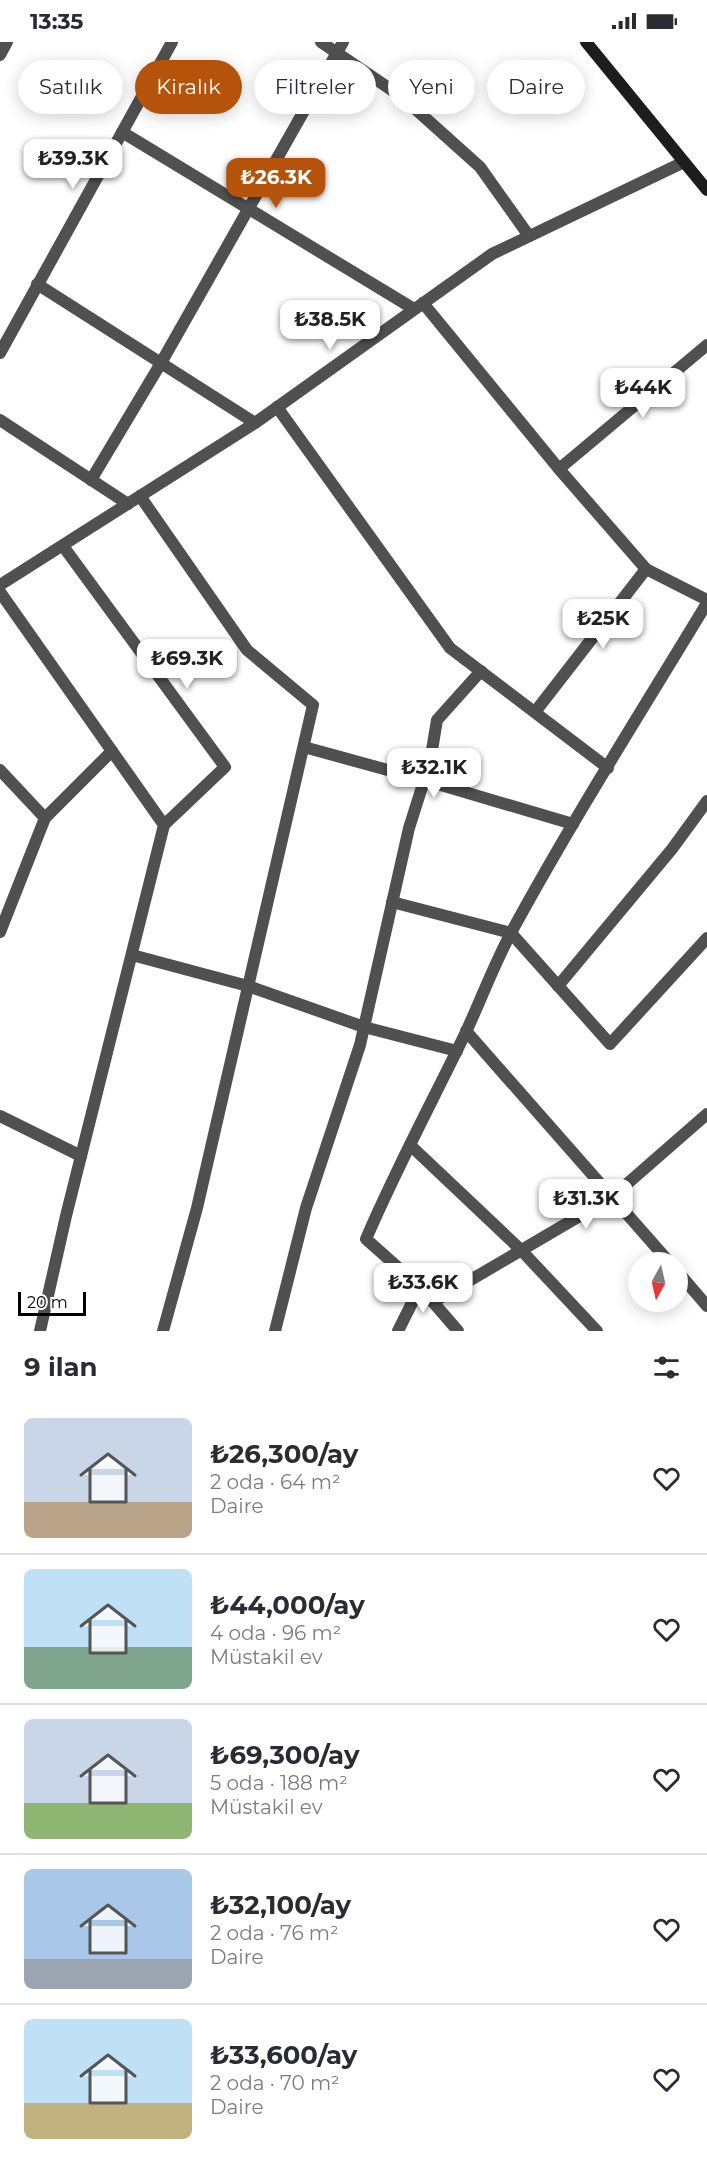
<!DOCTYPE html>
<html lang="tr">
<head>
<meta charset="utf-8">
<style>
  :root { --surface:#fff; --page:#f2f2f3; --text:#2b2b33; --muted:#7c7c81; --line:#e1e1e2; --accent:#b45309 }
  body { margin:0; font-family:Montserrat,sans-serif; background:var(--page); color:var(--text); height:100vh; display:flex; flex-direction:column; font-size:22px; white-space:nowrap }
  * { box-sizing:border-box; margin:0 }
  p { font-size:20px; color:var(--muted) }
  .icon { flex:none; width:33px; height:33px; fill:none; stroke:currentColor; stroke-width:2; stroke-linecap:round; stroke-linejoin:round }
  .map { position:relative; height:1289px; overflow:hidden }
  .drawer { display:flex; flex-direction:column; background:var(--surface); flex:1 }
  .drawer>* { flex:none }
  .hud { position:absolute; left:18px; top:18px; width:672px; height:54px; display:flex; gap:12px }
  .needle { width:39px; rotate:188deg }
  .buttons { position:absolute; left:628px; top:1210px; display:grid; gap:12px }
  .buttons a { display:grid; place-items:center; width:60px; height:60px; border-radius:50%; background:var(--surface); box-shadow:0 3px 15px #0003; font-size:30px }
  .scale { position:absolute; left:18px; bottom:15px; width:68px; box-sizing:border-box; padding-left:6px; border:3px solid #000; border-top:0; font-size:16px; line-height:21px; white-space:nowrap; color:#000; -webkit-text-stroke:4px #fff; paint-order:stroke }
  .price { position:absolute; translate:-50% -51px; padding:0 14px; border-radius:12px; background:#fff; color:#222; font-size:20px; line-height:39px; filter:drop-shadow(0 2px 3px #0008) }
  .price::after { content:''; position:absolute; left:50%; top:36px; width:18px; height:14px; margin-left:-9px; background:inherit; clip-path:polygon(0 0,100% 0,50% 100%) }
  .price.current { background:var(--accent); color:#fff }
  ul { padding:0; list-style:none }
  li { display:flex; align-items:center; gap:18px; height:150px; padding:0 24px }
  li+li { border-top:2px solid var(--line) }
  li span { display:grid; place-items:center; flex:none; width:168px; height:120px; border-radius:9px; color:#555 }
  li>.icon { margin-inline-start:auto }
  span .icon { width:72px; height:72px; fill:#fffc; stroke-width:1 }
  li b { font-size:26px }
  h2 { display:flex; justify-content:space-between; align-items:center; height:72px; padding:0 24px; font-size:26px }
  .chip { padding:0 21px; border-radius:27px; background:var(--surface); box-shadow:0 3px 15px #0003; font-size:21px; line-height:54px }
  .chip.current { background:var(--accent); color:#fff }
  .status { display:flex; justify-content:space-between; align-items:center; height:42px; padding:0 30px; background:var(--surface); direction:ltr }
  .status svg { height:16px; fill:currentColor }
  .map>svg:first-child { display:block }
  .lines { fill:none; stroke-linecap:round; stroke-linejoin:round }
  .minor { stroke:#505050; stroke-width:12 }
  .secondary { stroke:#1d1d1d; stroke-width:12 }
</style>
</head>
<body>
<div class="status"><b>13:35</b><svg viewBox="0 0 49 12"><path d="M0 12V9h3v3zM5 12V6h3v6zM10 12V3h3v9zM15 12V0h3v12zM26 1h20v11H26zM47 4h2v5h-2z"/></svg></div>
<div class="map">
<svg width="707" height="1289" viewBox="0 0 707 1289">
  <rect width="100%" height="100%" fill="#fff"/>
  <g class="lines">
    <!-- minor -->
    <g class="minor">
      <polyline points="321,0 402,55 480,125 529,194"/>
      <polyline points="0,13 7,0"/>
      <polyline points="122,90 414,267"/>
      <polyline points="37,242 255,381"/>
      <polyline points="423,261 559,427 646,527 707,558"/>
      <polyline points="0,311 172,0"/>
      <polyline points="277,365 450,606 608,726"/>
      <polyline points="0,378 128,462"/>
      <polyline points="559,427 707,303"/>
      <polyline points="91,438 161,321 343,0"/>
      <polyline points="140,454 247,608 313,663 197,1166 163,1289"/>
      <polyline points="63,504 225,725 164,783"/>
      <polyline points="0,543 255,381 492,212 684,120"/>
      <polyline points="0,550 164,783 66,1174 40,1289"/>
      <polyline points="535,670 646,527"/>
      <polyline points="304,705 424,738 573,782"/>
      <polyline points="0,728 45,776"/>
      <polyline points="392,860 511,891 610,1002 707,896"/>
      <polyline points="0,890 45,776 112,709"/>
      <polyline points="132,913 248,944 364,985 457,1009"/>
      <polyline points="558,944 672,807 707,759"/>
      <polyline points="466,989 670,1221"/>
      <polyline points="0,1074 81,1114"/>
      <polyline points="410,1103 521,1208 597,1289"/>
      <polyline points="678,1230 707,1264"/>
      <polyline points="433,1260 612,1155 707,1072"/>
      <polyline points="275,1289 306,1166 360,1003 409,786 430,720 437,678 481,629"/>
      <polyline points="398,1289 420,1245"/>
      <path d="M 458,1289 L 420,1245 L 366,1197 C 396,1127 432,1060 465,992 C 481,958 494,922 512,889 C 573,777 641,670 707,561"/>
    </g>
    <!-- secondary -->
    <polyline class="secondary" points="586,0 707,148"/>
  </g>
</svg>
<div class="buttons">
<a><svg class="needle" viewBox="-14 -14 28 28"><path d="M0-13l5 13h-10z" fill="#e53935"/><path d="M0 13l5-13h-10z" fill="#7c7c81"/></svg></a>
</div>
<div class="scale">20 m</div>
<b class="price" style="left:73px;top:148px">₺39.3K</b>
<b class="price current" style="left:276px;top:167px">₺26.3K</b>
<b class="price" style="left:330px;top:309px">₺38.5K</b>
<b class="price" style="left:643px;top:377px">₺44K</b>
<b class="price" style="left:603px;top:608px">₺25K</b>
<b class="price" style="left:187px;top:648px">₺69.3K</b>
<b class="price" style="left:434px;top:757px">₺32.1K</b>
<b class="price" style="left:586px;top:1188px">₺31.3K</b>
<b class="price" style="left:423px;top:1272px">₺33.6K</b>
<div class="hud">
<a class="chip">Satılık</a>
<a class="chip current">Kiralık</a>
<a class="chip">Filtreler</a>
<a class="chip">Yeni</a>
<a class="chip">Daire</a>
</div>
</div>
<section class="drawer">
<h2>9 ilan<svg class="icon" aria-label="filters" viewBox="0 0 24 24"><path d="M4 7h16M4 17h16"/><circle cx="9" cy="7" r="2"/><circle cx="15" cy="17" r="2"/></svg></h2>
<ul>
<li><span style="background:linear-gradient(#c9d6e8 70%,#b9a48a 0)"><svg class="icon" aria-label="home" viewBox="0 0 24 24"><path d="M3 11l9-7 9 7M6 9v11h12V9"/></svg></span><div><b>₺26,300/ay</b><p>2 oda · 64 m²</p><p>Daire</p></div><svg class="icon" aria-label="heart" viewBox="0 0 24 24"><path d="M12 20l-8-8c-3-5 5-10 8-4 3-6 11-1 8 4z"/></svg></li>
<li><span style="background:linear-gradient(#bfe0f5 65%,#7fa58c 0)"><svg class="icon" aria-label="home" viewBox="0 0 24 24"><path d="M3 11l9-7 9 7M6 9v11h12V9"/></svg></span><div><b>₺44,000/ay</b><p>4 oda · 96 m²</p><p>Müstakil ev</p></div><svg class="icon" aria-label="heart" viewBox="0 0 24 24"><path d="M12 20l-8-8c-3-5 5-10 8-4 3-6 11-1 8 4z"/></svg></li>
<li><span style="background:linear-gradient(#c9d6e8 70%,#8fb573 0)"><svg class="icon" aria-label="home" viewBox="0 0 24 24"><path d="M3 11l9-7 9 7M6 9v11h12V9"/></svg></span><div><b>₺69,300/ay</b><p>5 oda · 188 m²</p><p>Müstakil ev</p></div><svg class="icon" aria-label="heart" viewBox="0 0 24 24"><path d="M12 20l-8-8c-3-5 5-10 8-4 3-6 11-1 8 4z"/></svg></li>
<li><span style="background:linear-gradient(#a9c7e8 75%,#9aa5b1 0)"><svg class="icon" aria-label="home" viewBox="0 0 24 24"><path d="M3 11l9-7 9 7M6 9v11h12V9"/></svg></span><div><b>₺32,100/ay</b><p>2 oda · 76 m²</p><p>Daire</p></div><svg class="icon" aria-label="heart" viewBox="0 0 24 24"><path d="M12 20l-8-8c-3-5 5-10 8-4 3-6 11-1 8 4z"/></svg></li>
<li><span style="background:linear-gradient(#bfe0f5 70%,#c2b280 0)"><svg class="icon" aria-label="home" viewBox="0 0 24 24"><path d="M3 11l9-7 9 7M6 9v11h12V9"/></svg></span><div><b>₺33,600/ay</b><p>2 oda · 70 m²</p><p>Daire</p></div><svg class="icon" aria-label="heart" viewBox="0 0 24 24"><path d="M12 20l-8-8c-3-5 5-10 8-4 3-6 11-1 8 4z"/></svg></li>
</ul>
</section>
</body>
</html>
